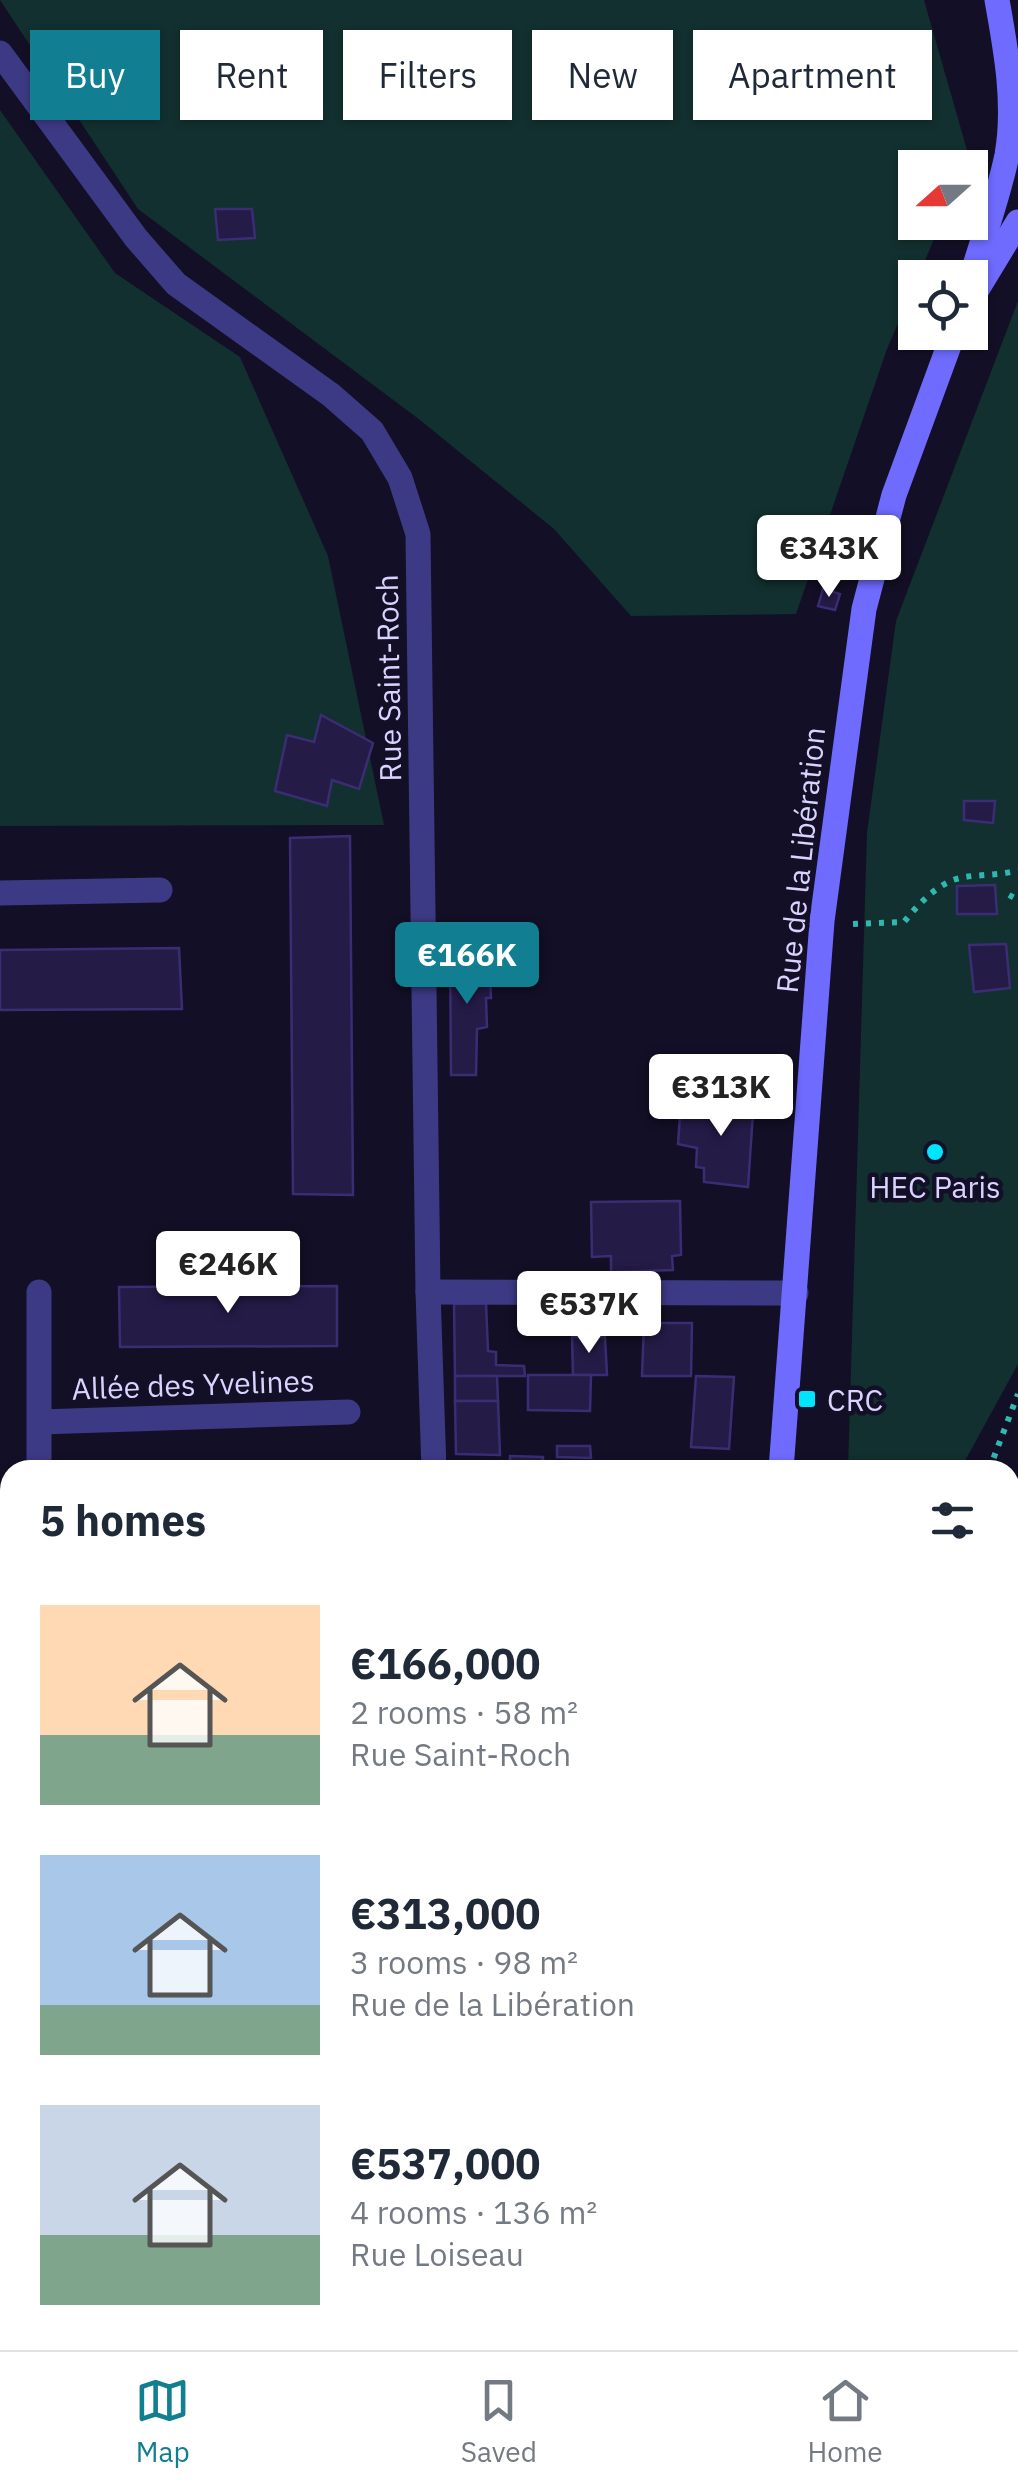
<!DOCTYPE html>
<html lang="en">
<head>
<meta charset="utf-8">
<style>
  :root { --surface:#fff; --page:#f6f6f7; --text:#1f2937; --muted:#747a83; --line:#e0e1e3; --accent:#117e91 }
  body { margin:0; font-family:"IBM Plex Sans",sans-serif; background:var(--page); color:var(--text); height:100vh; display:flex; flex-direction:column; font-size:38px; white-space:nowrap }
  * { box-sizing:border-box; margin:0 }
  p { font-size:32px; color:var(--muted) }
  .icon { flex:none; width:55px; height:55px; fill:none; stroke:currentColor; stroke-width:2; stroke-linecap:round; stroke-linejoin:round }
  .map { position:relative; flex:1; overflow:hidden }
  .side { position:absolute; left:0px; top:1460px; width:1020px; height:890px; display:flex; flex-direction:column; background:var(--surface); border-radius:30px 30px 0 0; box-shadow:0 2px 8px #0004 }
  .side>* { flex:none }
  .hud { position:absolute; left:30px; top:30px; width:960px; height:90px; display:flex; gap:20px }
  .needle { width:65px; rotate:249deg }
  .tools { position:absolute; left:898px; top:150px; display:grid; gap:20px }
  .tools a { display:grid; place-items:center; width:90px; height:90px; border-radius:0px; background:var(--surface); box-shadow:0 2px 8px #0004; font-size:50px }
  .price { position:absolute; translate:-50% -85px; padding:0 22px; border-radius:10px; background:#fff; color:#222; font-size:32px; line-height:65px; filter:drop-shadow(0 2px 5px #0008) }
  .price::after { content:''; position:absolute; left:50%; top:60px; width:30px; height:22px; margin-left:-15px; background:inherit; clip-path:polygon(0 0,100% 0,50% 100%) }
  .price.selected { background:var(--accent); color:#fff }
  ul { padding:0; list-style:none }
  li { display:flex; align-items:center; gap:30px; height:250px; padding:0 40px }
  li span { display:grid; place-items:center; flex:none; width:280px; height:200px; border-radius:0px; color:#555 }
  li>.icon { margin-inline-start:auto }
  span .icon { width:120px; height:120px; fill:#fffc; stroke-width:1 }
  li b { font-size:42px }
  h2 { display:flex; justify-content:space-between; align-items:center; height:120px; padding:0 40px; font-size:42px }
  .tag { padding:0 35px; border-radius:0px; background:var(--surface); box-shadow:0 2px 8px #0004; font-size:35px; line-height:90px }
  .tag.selected { background:var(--accent); color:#fff }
  .dock { display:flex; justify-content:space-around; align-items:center; height:140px; border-top:2px solid var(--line); background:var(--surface); font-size:28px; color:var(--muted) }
  .dock a { display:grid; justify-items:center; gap:5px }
  .dock .selected { color:var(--accent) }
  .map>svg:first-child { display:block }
  .green { fill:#12302f }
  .building { fill:#241b47; stroke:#3b2d73; stroke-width:2.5 }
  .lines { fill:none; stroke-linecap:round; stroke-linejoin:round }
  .path { stroke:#2fb8b0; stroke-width:6; stroke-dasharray:5 8; stroke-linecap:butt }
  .minor { stroke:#3d3a85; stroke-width:25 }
  .secondary { stroke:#6f6bff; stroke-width:25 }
  .poi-dot { fill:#00e5ff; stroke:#130f26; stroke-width:4 }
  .labels { text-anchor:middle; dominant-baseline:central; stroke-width:9; stroke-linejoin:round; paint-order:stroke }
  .street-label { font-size:30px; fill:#d9d4ff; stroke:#130f26 }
  .poi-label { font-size:30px; fill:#d9d4ff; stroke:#130f26 }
</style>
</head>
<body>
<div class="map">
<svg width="1018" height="2350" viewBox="0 0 1018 2350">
  <rect width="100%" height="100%" fill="#130f26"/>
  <!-- green -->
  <g class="green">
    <polygon points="0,0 924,0 969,157 965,167 915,168 915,222 941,223 887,349 796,614 631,616 554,529 420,420 138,209"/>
    <polygon points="0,110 115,273 240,357 328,556 384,825 0,826"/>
    <polygon points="1018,301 1018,1364 960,1470 848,1470 867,833 896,621"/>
  </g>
  <!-- building -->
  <g class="building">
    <polygon points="215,209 252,209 255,238 218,240"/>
    <polygon points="823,589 840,594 835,610 818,606"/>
    <polygon points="321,715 373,743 359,789 332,780 327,806 275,791 287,735 314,742"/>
    <polygon points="964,801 995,801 993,823 964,820"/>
    <polygon points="350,836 353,1195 293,1194 290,838"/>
    <polygon points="995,885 997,914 957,914 957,886"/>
    <polygon points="1006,944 1010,988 974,992 969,945"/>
    <polygon points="450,947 483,947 483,972 490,973 491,998 486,998 487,1027 477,1029 476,1075 451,1075"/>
    <polygon points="179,948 182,1009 0,1010 0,950"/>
    <polygon points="702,1096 754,1098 748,1187 704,1182 704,1168 696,1167 697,1148 678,1144 680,1115 700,1115"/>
    <polygon points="680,1201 681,1255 672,1256 673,1270 611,1272 611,1256 592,1257 591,1202"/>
    <polygon points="337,1286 337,1346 120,1347 119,1287"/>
    <polygon points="486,1303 488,1351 496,1352 496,1365 524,1366 525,1376 455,1376 454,1304"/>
    <polygon points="644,1323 692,1323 691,1376 642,1376"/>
    <polygon points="572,1337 605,1337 607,1375 573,1375"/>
    <polygon points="528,1375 591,1375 590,1411 528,1410"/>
    <polygon points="455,1376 497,1376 498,1401 455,1401"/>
    <polygon points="696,1376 734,1377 729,1449 691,1447"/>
    <polygon points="455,1401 498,1401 500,1455 456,1454"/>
    <polygon points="557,1446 590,1446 591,1458 557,1457"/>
    <polygon points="510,1456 543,1457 543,1470 510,1470"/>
    <polygon points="557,1462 607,1463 607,1470 556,1470"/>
    <polygon points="1010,1516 1018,1517 1018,1574 1010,1572"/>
    <rect x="0" y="1732" width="10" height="53"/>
    <polygon points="0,2137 10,2138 10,2186 0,2184"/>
    <polygon points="53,2340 152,2340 153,2350 51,2350"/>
    <polygon points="187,2340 272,2340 273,2350 186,2350"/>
    <polygon points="307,2340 348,2340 348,2350 308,2350"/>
    <polygon points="389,2340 434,2340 434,2349 388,2348"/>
    <polygon points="452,2340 494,2340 493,2350 451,2350"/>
    <polygon points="558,2340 623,2340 610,2350 544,2350"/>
  </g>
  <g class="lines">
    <!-- path -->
    <g class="path">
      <polyline points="1009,895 1018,900"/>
      <path d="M 853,924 L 904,922 C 917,906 933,888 953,880 C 973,873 997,877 1018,870"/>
      <polyline points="989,1470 1018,1394"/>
      <polyline points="996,2340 1000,2350"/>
      <polyline points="1013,2350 1018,2348"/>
    </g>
    <!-- minor -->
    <g class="minor">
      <polyline points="0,53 136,238 176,284 331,395 372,431 400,478 418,534 428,1292 434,1470"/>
      <polyline points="0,893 160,890"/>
      <polyline points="428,1292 796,1293"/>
      <polyline points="40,1422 348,1412"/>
      <polyline points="39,1470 39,1292"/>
      <polyline points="0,1612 10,1613"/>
      <polyline points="0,1690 10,1690"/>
      <polyline points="0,2046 10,2046"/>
      <polyline points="170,2340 171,2350"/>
      <polyline points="291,2350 291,2340"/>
      <polyline points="666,2350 676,2340"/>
    </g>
    <!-- secondary -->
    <g class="secondary">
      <path d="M 970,282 C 982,241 998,198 1007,155 C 1016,104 1006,50 997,0"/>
      <polyline points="970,301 1018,222"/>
      <polyline points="781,1470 822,921 864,609 894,495 954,332"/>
      <polyline points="709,2350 711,2340"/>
    </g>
  </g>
  <!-- markers -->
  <g class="poi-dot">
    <circle cx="935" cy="1152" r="10"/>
    <rect x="797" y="1389" width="20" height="20" rx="5"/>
  </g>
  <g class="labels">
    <!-- street labels -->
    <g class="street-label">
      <text transform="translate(388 678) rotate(-91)">Rue Saint-Roch</text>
      <text transform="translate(800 860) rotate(-84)">Rue de la Libération</text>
      <text transform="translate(193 1384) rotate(-2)">Allée des Yvelines</text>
    </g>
    <!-- poi labels -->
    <g class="poi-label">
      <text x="935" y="1186">HEC Paris</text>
      <text x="827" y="1399" text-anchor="start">CRC</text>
    </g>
  </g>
</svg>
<div class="tools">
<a><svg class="needle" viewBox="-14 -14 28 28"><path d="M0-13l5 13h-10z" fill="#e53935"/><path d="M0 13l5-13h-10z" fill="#747a83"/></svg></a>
<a><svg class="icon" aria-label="locate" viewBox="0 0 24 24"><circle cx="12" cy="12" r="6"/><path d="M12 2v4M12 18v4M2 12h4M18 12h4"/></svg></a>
</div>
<b class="price" style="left:829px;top:600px">€343K</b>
<b class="price selected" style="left:467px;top:1007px">€166K</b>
<b class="price" style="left:721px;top:1139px">€313K</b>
<b class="price" style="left:228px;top:1316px">€246K</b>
<b class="price" style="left:589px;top:1356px">€537K</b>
<div class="hud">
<a class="tag selected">Buy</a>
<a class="tag">Rent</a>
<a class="tag">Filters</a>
<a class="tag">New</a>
<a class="tag">Apartment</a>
</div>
<section class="side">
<h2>5 homes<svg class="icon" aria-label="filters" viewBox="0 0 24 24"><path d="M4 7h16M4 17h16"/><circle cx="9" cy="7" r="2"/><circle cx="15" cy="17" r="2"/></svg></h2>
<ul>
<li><span style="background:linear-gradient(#ffd9b3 65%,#7fa58c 0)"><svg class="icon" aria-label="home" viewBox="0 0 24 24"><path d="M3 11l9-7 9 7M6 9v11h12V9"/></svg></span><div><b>€166,000</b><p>2 rooms · 58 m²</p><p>Rue Saint-Roch</p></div></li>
<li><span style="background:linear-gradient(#a9c7e8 75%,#7fa58c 0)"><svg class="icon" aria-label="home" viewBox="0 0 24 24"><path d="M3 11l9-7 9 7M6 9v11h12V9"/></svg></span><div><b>€313,000</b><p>3 rooms · 98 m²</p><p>Rue de la Libération</p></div></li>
<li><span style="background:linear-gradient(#c9d6e8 65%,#7fa58c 0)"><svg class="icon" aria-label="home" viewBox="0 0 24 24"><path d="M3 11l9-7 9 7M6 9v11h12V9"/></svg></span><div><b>€537,000</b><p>4 rooms · 136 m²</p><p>Rue Loiseau</p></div></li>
</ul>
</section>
</div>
<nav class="dock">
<a class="selected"><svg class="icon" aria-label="map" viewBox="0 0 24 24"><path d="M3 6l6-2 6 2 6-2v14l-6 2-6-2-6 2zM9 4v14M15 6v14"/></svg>Map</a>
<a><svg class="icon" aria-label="saved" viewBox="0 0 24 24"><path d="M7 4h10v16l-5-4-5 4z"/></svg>Saved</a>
<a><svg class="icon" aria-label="home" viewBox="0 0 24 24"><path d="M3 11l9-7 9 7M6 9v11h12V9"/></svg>Home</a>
</nav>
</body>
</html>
